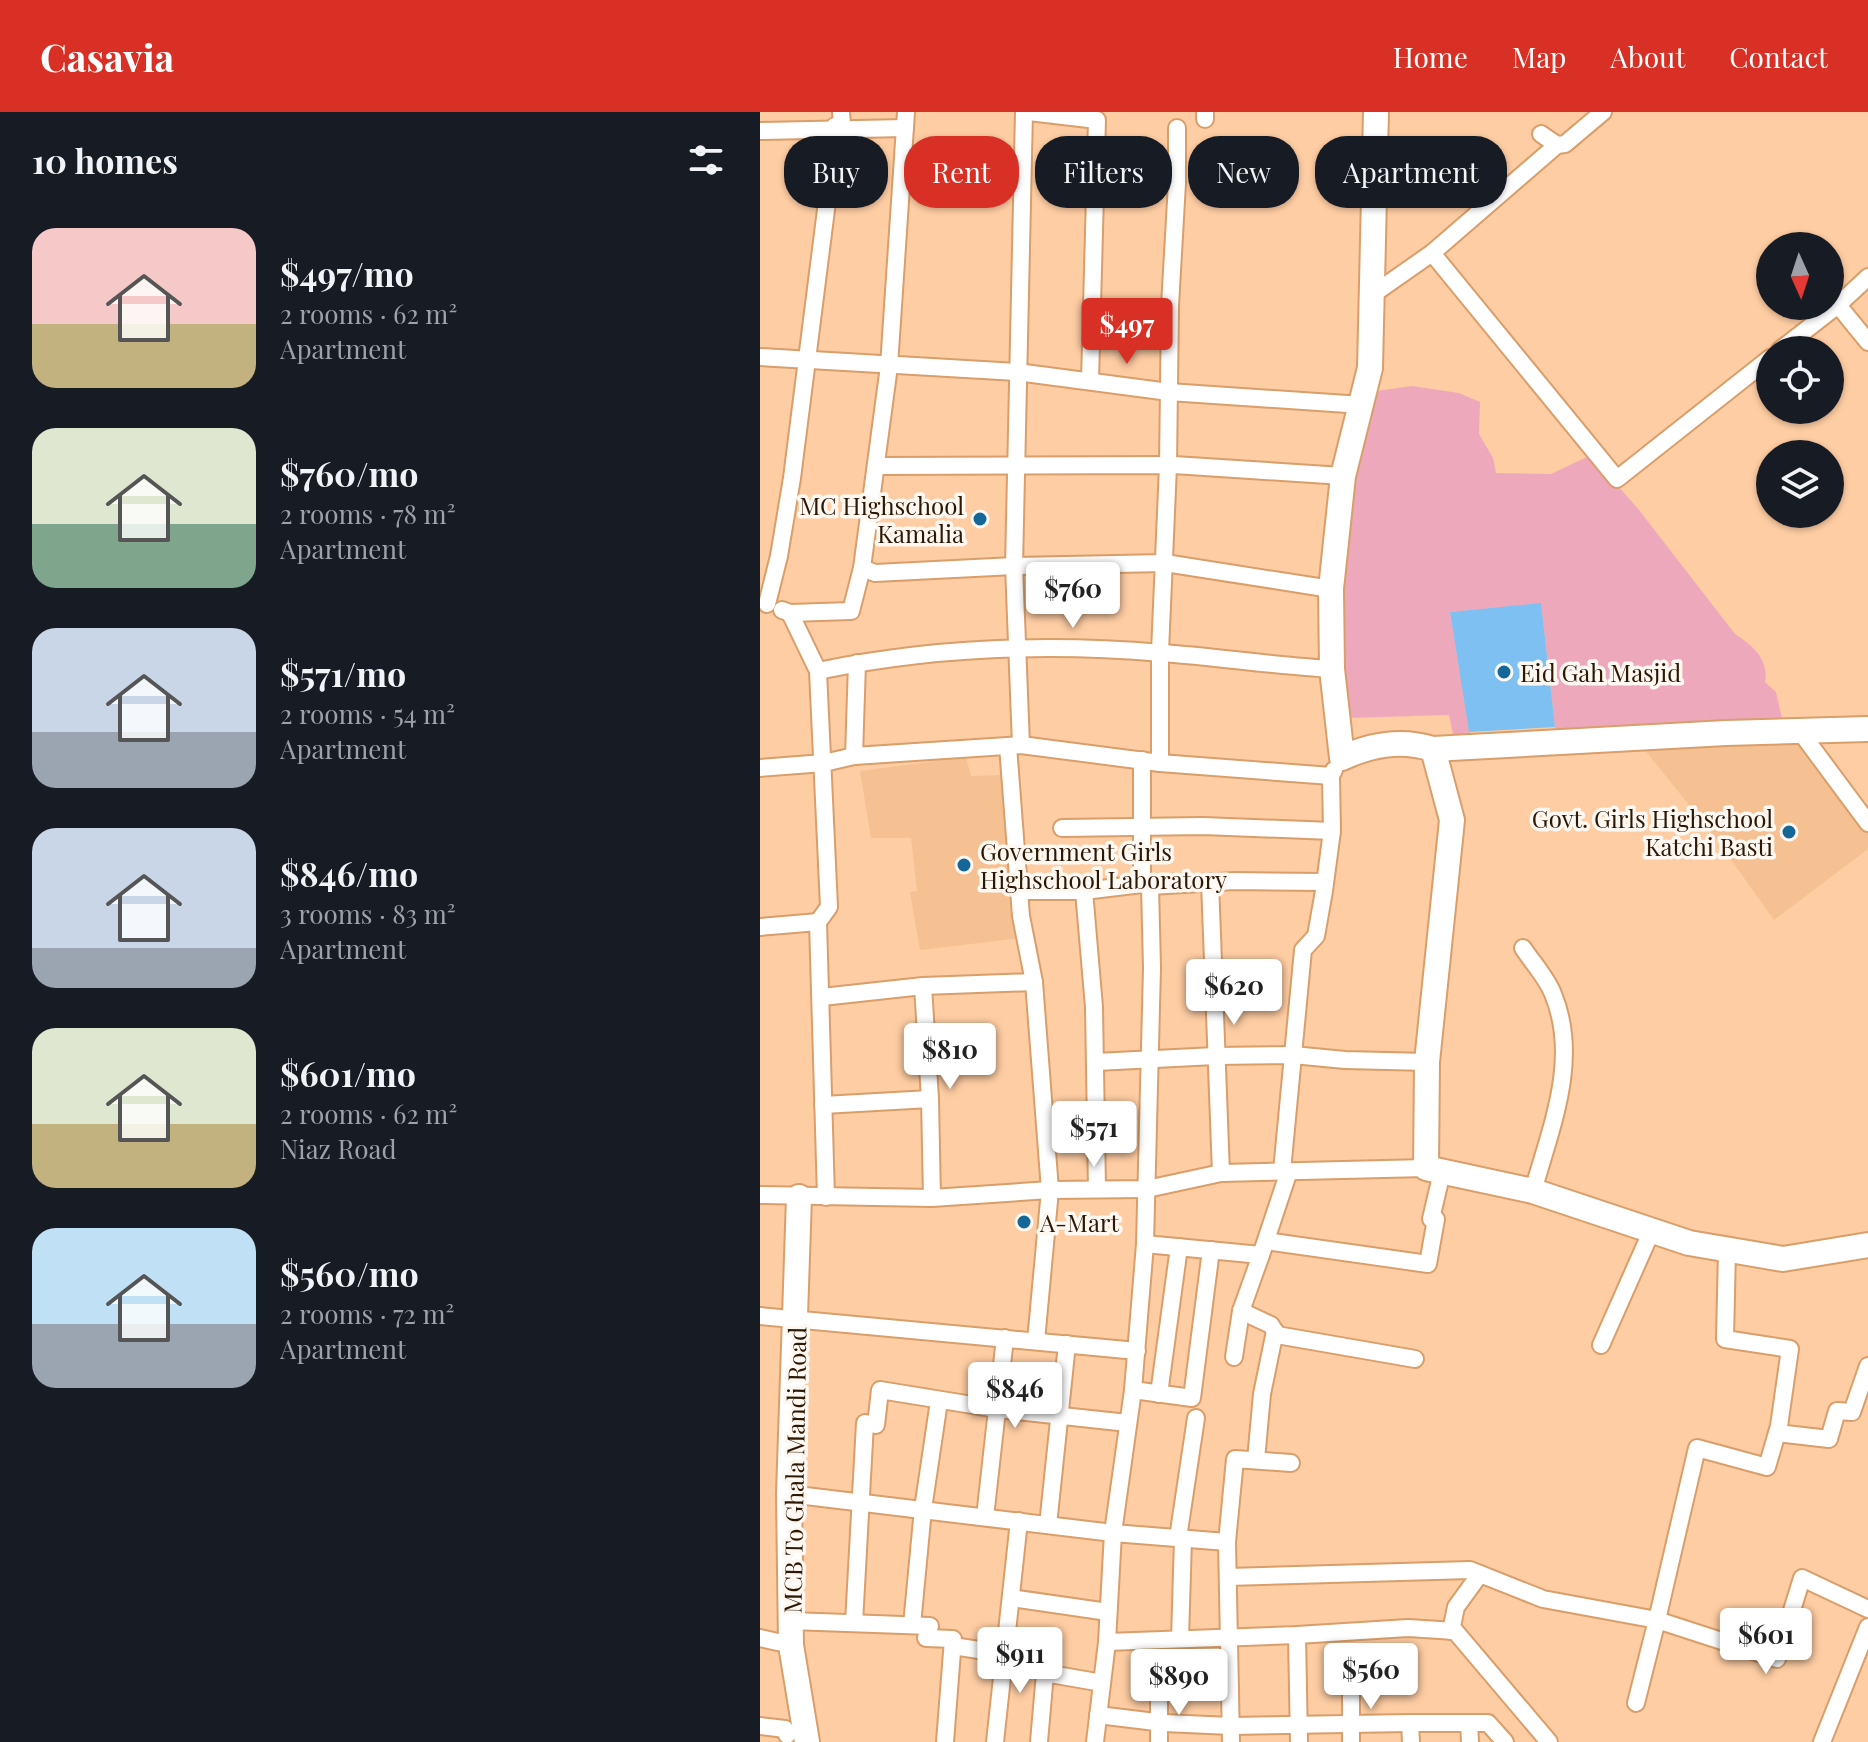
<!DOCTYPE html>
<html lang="en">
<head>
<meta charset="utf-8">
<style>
  :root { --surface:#171b24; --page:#20242c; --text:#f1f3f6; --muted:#9ea1a6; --accent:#d93025 }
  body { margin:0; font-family:"Playfair Display",serif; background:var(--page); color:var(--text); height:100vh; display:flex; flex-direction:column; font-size:30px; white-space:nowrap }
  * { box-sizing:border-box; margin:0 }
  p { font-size:26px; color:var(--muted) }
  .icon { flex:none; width:44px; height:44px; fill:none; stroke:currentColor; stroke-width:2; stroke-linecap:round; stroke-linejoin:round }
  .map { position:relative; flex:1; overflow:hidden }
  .panel { display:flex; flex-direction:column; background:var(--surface); width:760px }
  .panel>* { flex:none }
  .hud { position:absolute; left:24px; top:24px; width:760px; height:72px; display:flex; gap:16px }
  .needle { width:52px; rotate:177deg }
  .buttons { position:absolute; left:996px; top:120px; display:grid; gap:16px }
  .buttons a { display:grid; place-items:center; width:88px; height:88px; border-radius:50%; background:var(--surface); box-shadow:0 2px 6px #0004; font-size:40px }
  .price { position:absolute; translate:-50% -68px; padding:0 18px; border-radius:8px; background:#fff; color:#222; font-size:26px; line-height:52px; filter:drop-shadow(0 2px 4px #0008) }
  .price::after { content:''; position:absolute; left:50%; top:48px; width:24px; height:18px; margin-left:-12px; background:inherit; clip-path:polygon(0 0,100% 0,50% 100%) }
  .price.current { background:var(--accent); color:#fff }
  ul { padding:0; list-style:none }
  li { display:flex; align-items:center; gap:24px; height:200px; padding:0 32px }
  li span { display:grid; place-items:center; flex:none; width:224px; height:160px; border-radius:24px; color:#555 }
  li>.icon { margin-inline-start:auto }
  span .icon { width:96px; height:96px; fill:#fffc; stroke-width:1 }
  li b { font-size:34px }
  h2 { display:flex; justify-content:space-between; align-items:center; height:96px; padding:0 32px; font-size:34px }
  .pill { padding:0 28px; border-radius:32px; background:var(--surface); box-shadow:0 2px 6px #0004; font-size:28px; line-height:72px }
  .pill.current { background:var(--accent); color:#fff }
  header { display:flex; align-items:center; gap:48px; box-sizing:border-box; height:112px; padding:0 40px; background:var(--accent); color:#fff }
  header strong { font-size:38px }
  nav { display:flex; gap:44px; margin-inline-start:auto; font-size:28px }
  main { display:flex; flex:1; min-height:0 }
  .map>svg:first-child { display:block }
  .built { fill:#f6c192 }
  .green { fill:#eda9bb }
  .building { fill:#7ec0f2 }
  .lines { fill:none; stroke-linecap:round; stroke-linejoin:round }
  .street-casing { stroke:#d99e6a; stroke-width:20 }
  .secondary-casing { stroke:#d99e6a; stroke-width:28 }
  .street { stroke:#fff; stroke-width:16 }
  .secondary { stroke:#fff; stroke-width:24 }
  .poi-dot { fill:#156798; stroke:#fef8f2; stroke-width:3 }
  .labels { text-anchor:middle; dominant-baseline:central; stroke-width:7; stroke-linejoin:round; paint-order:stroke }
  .poi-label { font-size:24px; fill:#2e1803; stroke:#fef8f2; text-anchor:start }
  .street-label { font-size:24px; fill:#2e1803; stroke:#fef8f2 }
</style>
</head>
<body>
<header>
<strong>Casavia</strong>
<nav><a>Home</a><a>Map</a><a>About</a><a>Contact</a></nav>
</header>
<main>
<section class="panel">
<h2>10 homes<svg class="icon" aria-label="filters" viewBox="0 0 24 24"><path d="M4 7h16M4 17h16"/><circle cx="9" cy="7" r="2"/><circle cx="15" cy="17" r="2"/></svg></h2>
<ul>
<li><span style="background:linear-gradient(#f6c9c9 60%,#c2b280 0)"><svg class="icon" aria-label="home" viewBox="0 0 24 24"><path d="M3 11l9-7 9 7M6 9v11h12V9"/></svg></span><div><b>$497/mo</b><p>2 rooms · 62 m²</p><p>Apartment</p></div></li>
<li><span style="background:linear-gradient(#dfe7d0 60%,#7fa58c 0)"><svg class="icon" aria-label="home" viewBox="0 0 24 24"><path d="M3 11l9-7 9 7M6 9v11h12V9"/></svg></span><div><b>$760/mo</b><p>2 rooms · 78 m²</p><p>Apartment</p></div></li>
<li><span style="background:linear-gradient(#c9d6e8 65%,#9aa5b1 0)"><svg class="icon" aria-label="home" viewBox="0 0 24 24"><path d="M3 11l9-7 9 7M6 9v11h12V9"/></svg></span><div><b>$571/mo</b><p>2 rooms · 54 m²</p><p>Apartment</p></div></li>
<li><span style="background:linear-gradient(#c9d6e8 75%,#9aa5b1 0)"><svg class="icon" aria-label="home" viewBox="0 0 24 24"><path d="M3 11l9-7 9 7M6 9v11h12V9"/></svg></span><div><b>$846/mo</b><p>3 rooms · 83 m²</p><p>Apartment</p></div></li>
<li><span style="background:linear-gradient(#dfe7d0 60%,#c2b280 0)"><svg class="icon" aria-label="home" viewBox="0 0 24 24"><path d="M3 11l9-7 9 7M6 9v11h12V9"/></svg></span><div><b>$601/mo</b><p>2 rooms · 62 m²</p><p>Niaz Road</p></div></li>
<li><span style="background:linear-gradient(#bfe0f5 60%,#9aa5b1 0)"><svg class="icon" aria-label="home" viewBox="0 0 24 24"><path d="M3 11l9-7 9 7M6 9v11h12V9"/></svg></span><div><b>$560/mo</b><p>2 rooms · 72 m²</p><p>Apartment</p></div></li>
</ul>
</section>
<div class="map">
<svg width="1108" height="1630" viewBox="0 0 1108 1630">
  <rect width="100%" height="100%" fill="#fecda3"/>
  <!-- built -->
  <g class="built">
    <polygon points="1035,628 1108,715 1108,737 1014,808 954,724 884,637"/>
    <polygon points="206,645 211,664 243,663 262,826 160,838 150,780 157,779 151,726 111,726 100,659"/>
  </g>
  <!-- green -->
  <path class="green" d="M 652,274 L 699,281 L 720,290 L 719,322 L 733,346 L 736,361 L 791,362 L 831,343 L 879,398 L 975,522 C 993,534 1009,547 1005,570 L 1016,580 L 1023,611 L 796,625 L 781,492 L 690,500 L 711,631 L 695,632 L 689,603 L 587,606 L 576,467 L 609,280 Z"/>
  <!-- building -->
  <polygon class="building" points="781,491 795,615 709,620 690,500"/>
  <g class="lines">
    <!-- street casing -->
    <g class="street-casing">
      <g id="street">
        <polyline points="146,0 129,254 102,456 115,461 254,454 405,451 571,477"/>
        <polyline points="269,0 337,8 330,269"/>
        <polyline points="445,7 445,0"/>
        <polyline points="0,19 145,16"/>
        <polyline points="781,22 797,33"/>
        <polyline points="672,141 857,367 1010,246"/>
        <polyline points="612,183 672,141 797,33 805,32 843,0"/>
        <polyline points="1078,193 1108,165"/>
        <polyline points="1020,238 1078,193 1108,230"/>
        <polyline points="0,245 257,260 409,280 602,293"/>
        <polyline points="116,354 414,353 583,364"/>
        <polyline points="7,492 19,444 32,366 69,74 76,69 75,14 82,12 81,0"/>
        <polyline points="22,498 30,501 91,499 102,456"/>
        <polyline points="30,501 58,559 69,795 58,810 66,1085"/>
        <path d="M 58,559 C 170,536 289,531 402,541 C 459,545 515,554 572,557"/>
        <polyline points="1039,618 1108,711"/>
        <polyline points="261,633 254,454 264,0"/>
        <polyline points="248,634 261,804 274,870 290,1078 276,1229"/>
        <polyline points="94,644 97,551"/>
        <polyline points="382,648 382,772"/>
        <polyline points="400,651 400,540 408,354 410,194 417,71 417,16"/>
        <polyline points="0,656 64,651 94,644 261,633 400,651 571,664"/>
        <polyline points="302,716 443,714 572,719"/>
        <polyline points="450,770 461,1061"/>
        <polyline points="260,779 324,779 382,772 390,774 475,769 565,770"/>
        <polyline points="324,779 334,895 337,1077"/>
        <polyline points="0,815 58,810"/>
        <path d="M 763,836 C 772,850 787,866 793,882 C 820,947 791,1015 773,1079"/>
        <polyline points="163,874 170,987 172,1086"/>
        <polyline points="62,885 163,874 274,870"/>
        <polyline points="336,950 455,944 533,943 585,948 667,950"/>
        <polyline points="63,993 170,987"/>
        <polyline points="522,1059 543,838 556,824 564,779 572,719 571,664 574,658"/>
        <polyline points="0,1083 172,1086 290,1078 387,1077 461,1061 666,1056"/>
        <polyline points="506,1129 668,1152 676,1107 671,1107 682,1060"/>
        <polyline points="385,1132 501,1143 529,1059"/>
        <polyline points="501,1143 481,1199 511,1213 517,1223 655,1247"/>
        <polyline points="0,1204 377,1239"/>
        <polyline points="841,1233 892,1118"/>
        <polyline points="474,1245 481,1199"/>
        <polyline points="373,1278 432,1286 451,1138"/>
        <polyline points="399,1282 419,1135"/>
        <polyline points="1017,1321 1069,1327 1077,1299 1092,1300 1108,1254"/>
        <polyline points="496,1348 502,1282 515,1219"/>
        <polyline points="29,1382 353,1421 467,1430"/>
        <polyline points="225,1405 245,1226"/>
        <polyline points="288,1413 307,1232"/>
        <polyline points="418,1426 436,1306"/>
        <polyline points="468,1465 710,1458 783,1487 897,1508 937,1336 1007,1355 1019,1314 1030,1237 965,1227 967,1137"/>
        <polyline points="251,1486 348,1500"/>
        <polyline points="31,1509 170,1514 166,1526 193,1527 185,1630"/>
        <polyline points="94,1511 105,1311 116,1313 120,1278 237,1297 368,1311"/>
        <polyline points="152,1513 163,1397 179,1289"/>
        <polyline points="691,1519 696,1495 720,1462"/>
        <polyline points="537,1523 539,1630"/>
        <polyline points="0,1526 31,1533"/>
        <polyline points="420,1527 423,1427"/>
        <polyline points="347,1530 537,1523 648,1516 695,1519 789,1630"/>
        <polyline points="193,1534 245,1542"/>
        <polyline points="591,1567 591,1630"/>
        <polyline points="876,1591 897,1508 1017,1547 1042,1466 1108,1497"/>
        <polyline points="338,1603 404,1611 471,1614 650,1611"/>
        <polyline points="0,1614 25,1617 27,1623"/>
        <polyline points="235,1630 259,1409"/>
        <polyline points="279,1630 285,1561 342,1571"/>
        <polyline points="335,1630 347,1530 353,1421 373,1278 385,1132 392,856 390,774"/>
        <polyline points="399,1630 399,1579 470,1577"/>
        <polyline points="471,1630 467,1430 475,1347 531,1351"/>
        <polyline points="651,1630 650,1611 709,1611"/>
        <polyline points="710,1630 709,1611 728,1611 745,1630"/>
        <polyline points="1062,1630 1108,1515"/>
      </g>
    </g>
    <!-- secondary casing -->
    <g class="secondary-casing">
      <g id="secondary">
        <path d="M 616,0 L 610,256 L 583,364 L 571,477 L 572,557 L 582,646 C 612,632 641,627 673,637 L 692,708 L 667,950 L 666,1056 L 773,1079 L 929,1131 L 1023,1147 L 1108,1133"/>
        <polyline points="673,637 966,621 1108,617"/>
        <polyline points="39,1085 29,1382 31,1533 47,1630"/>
      </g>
    </g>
    <!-- street -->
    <use href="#street" class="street"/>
    <!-- secondary -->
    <use href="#secondary" class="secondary"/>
  </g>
  <!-- markers -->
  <g class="poi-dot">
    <circle cx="220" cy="407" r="8"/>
    <circle cx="744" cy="560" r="8"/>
    <circle cx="1029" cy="720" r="8"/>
    <circle cx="204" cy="753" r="8"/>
    <circle cx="264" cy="1110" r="8"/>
  </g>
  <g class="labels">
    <!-- poi labels -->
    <g class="poi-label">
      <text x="204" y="393" text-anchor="end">MC Highschool<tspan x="204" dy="28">Kamalia</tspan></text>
      <text x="760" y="560">Eid Gah Masjid</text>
      <text x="1013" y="706" text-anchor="end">Govt. Girls Highschool<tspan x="1013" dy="28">Katchi Basti</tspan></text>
      <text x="220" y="739">Government Girls<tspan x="220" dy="28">Highschool Laboratory</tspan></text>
      <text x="280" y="1110">A-Mart</text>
    </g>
    <!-- street labels -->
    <g class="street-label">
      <text transform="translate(34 1358) rotate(-89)">MCB To Ghala Mandi Road</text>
    </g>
  </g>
</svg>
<div class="buttons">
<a><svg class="needle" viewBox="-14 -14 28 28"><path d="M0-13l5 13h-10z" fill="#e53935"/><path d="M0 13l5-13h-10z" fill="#9ea1a6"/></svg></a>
<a><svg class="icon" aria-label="locate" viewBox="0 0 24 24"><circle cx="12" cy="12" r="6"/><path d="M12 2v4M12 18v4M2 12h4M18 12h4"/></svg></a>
<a><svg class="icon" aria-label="layers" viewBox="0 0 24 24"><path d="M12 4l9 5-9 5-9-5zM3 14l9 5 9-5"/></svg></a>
</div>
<b class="price current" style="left:367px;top:254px">$497</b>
<b class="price" style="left:313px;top:518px">$760</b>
<b class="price" style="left:474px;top:915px">$620</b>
<b class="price" style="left:190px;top:979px">$810</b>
<b class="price" style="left:334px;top:1057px">$571</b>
<b class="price" style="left:255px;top:1318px">$846</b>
<b class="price" style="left:1006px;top:1564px">$601</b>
<b class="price" style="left:260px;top:1583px">$911</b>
<b class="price" style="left:611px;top:1599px">$560</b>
<b class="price" style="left:419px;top:1605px">$890</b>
<div class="hud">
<a class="pill">Buy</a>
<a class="pill current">Rent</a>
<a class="pill">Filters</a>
<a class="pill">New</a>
<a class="pill">Apartment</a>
</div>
</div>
</main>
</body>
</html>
